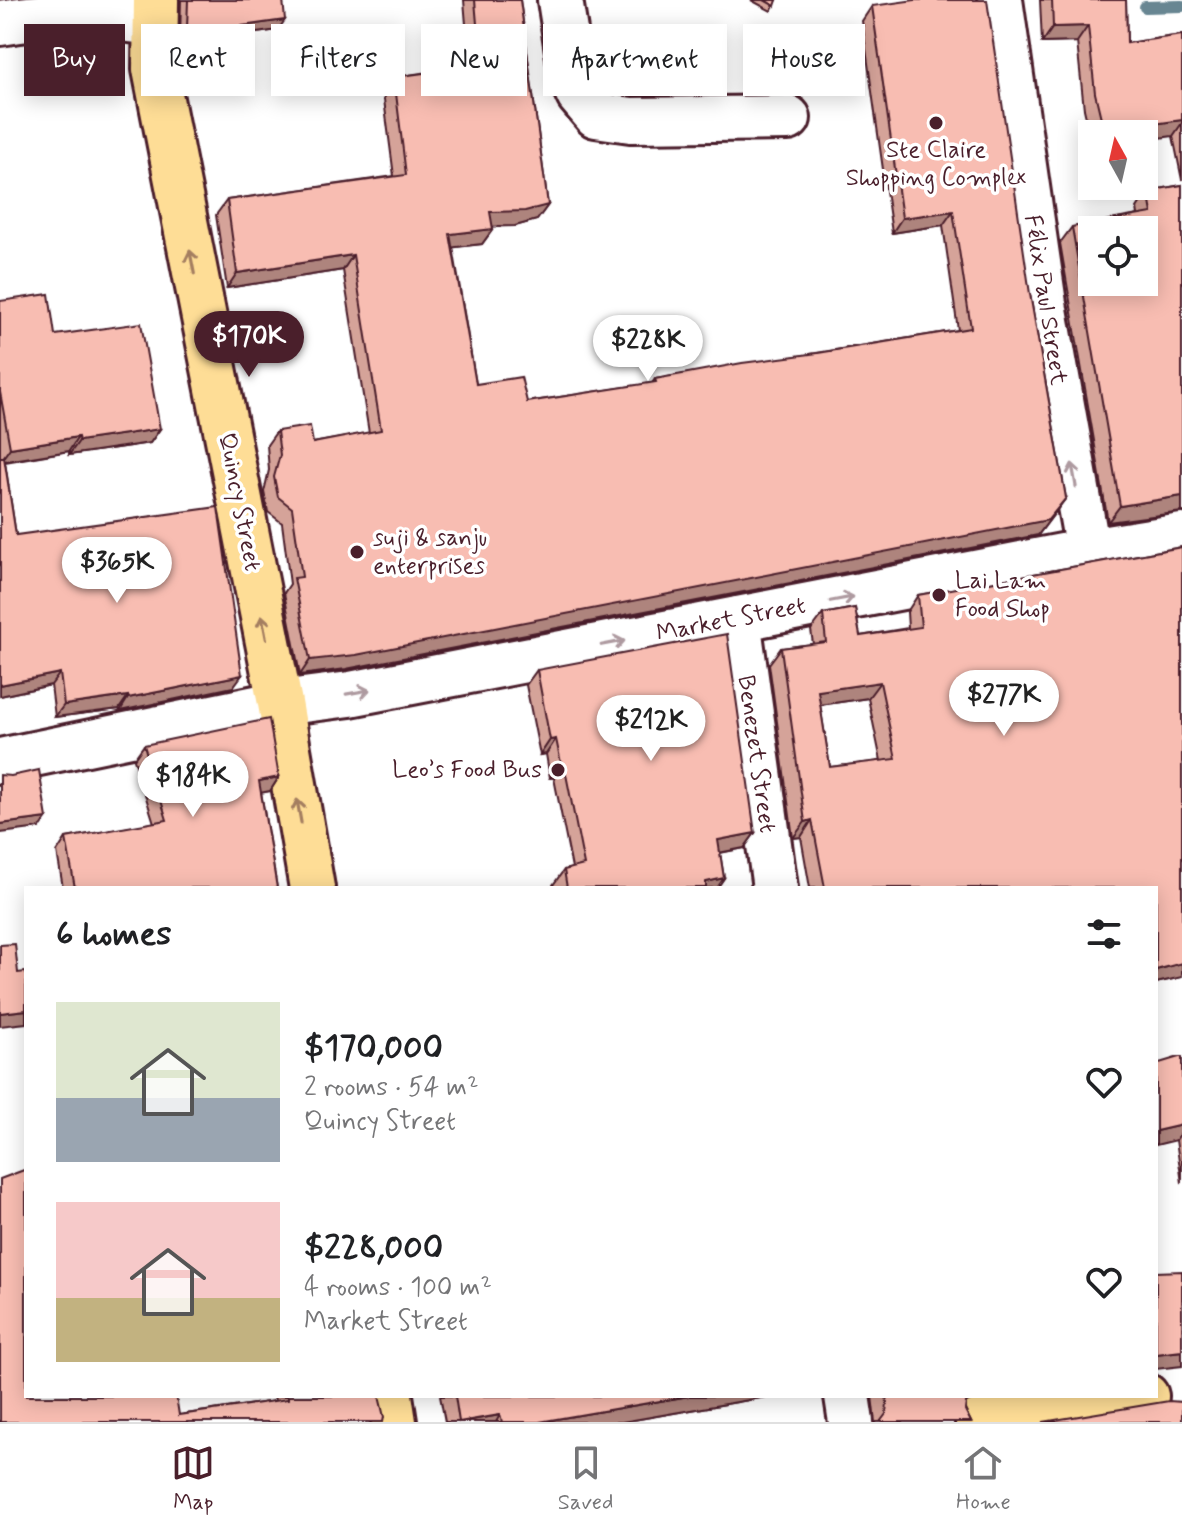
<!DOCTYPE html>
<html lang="en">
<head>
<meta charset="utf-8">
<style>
  :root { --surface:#fff; --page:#f6f6f6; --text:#202124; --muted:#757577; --line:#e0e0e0; --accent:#4a1f2b }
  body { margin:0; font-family:Mynerve,sans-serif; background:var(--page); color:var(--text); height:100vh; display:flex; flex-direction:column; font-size:30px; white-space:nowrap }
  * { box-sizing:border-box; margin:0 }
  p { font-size:26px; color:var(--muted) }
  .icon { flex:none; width:44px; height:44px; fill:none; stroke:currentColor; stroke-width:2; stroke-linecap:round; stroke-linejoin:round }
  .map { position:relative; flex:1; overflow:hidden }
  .panel { position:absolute; left:24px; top:886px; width:1134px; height:512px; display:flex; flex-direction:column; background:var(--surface); border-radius:0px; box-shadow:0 4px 20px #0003 }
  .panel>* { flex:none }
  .top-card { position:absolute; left:24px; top:24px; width:1134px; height:72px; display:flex; gap:16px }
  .needle { width:52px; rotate:352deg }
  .fabs { position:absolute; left:1078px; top:120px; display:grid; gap:16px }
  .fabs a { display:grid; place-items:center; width:80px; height:80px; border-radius:0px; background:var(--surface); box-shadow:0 4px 20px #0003; font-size:40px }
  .price { position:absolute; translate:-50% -68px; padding:0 18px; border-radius:28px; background:#fff; color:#222; font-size:26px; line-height:52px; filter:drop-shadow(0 2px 4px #0008) }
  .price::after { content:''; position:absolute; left:50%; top:48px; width:24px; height:18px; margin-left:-12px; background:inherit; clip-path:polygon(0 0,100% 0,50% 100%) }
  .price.on { background:var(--accent); color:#fff }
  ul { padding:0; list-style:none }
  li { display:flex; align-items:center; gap:24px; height:200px; padding:0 32px }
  li span { display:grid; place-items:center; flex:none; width:224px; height:160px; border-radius:0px; color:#555 }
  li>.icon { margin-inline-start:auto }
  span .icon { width:96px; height:96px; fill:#fffc; stroke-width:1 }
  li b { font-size:34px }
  h2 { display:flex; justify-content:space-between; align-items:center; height:96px; padding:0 32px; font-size:34px }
  .chip { padding:0 28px; border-radius:0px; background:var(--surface); box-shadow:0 4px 20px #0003; font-size:28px; line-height:72px }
  .chip.on { background:var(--accent); color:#fff }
  .menu { display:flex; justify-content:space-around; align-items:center; height:112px; border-top:2px solid var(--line); background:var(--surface); font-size:22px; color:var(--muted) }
  .menu a { display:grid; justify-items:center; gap:4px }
  .menu .on { color:var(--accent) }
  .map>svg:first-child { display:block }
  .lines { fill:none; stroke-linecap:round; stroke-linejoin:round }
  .stream { stroke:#678692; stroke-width:12 }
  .minor-casing { stroke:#4a1f2b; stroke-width:50 }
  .major-casing { stroke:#4a1f2b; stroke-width:50 }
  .minor { stroke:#fff; stroke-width:44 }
  .major { stroke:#fedd96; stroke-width:44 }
  .wall { fill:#d5a399; stroke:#4a1f2b; stroke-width:2; fill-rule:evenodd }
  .shaded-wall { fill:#ae847d; stroke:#4a1f2b; stroke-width:2 }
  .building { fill:#f8bdb2; stroke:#4a1f2b; stroke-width:2; fill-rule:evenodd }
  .oneway { stroke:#a47e60 }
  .oneway2 { stroke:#ae9aa0 }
  .poi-dot { fill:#4a1f2b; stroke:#fff; stroke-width:3 }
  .labels { text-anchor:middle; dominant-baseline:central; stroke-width:7; stroke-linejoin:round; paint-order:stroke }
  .poi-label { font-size:24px; fill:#4a1f2b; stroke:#fff; text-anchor:start }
  .street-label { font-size:24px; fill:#4a1f2b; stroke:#fff }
</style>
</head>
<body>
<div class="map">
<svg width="1182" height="1422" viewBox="0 0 1182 1422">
  <rect width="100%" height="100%" fill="#fff"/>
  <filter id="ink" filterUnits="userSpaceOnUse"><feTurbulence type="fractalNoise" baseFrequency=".0125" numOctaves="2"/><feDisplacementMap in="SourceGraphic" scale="16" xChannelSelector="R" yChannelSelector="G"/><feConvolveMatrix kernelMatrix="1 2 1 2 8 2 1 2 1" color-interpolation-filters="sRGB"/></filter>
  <g filter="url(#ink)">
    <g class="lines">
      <!-- stream -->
      <polyline class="stream" points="1145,7 1182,6"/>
      <!-- minor casing -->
      <g class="minor-casing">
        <g id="minor">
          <polyline points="560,0 573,82 579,95 596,115 631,120 788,118"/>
          <polyline points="1000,0 1044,304 1088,551"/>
          <path d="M 0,23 C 57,13 99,16 155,23"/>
          <polyline points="738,619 775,888"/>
          <polyline points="0,761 280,703 350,694 1088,551 1182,536"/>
          <polyline points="847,1396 851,1422"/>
        </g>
      </g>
      <!-- major casing -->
      <g class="major-casing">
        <g id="major">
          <polyline points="156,0 155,69 280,703 312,888"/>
          <polyline points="390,1396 394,1422"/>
          <polyline points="978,1422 1146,1396"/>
        </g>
      </g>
      <!-- minor -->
      <use href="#minor" class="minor"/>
      <!-- major -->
      <use href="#major" class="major"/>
    </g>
    <!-- wall -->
    <g class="wall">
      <polygon points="181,0 283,0 278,30 220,38 216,68 185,73 180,39"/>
      <polygon points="464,0 520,0 548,205 537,220 515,226 492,226 493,229 482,244 453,247 476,384 527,402 652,383 655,379 958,330 943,225 892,233 862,21 872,6 1030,294 1066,498 1038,535 346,669 300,675 284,593 290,584 282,523 268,512 264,492 269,470 267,445 277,431 313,443 369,433 343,270 227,288 216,215 227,200 394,176 383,92 394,77 457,68 457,64 468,49"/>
      <polygon points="751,0 777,0 771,11"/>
      <polygon points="1040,0 1126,0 1127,43 1182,35 1182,180 1173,136 1144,134 1092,134 1092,144 1084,109 1077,42 1042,43"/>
      <polygon points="1182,185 1182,512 1108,522 1060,243 1072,227 1138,215 1137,208 1148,191"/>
      <polygon points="0,301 55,335 160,429 150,443 69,455 69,451 5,462 16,535 233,687 120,711 119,709 55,717 51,685 0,696"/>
      <path d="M 1182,547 L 1182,977 L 1156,983 L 1156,888 L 810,888 L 801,837 L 793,838 L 769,664 L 781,648 L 813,644 L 811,630 L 823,614 L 855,608 L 860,636 L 908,628 L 907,612 L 918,595 ZM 868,698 L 881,761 L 830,767 L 820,705 Z"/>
      <polygon points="537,670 755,833 744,848 720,853 724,878 717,888 554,888 553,885 564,870 572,868 554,778 550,778 546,754 540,755 526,685"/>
      <polygon points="144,745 279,777 270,791 261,792 277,888 63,888 57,852 66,838 154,823 134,759"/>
      <polygon points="1182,1057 1182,1183 1176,1140"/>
      <polygon points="274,1396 379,1396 179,1415 275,1401"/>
      <polygon points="440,1396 772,1396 622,1422 445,1422"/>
      <polygon points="872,1396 983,1396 974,1397 966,1401 965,1410 971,1422 875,1422"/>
    </g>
    <!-- shaded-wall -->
    <g class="shaded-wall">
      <polygon points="285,20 278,30 212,39 219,29"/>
      <polygon points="1088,26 1077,42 1042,43 1053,27"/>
      <polygon points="223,58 216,68 185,73 192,63"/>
      <polygon points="1182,120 1182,123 1173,136 1144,140 1144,134 1102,134 1104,131"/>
      <polygon points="548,205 537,220 515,226 480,227 490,212"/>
      <polygon points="953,211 943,225 892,233 902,218"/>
      <polygon points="493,229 482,244 440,249 450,234"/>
      <polygon points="353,255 343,270 227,288 237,273"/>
      <polygon points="160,429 150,443 69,455 79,441"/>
      <polygon points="78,437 69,451 0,462 10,448"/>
      <polygon points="1182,496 1182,512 1108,522 1120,506"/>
      <polygon points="1066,498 1038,535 346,669 300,675 310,660"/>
      <polygon points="60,673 51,685 0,696 0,685"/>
      <polygon points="242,675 233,687 120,711 128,698"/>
      <polygon points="880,682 868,698 806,707 818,691"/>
      <polygon points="128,696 119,709 55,717 64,705"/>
      <polygon points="556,739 546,754 540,755 550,740"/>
      <polygon points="561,763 564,764 554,778 550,778"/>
      <polygon points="279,777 270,791 250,795 259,781"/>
      <polygon points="47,818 40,828 0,833 0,824"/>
      <polygon points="812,820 801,837 793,838 805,822"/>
      <polygon points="755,833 744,848 708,855 718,840"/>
      <polygon points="724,878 717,888 702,888 706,882"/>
      <polygon points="1182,963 1182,977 1156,983 1156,970"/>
      <polygon points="26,1010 26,1023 0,1026 0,1013"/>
      <polygon points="1182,1125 1182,1131 1176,1140 1156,1145 1156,1131"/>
      <polygon points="1182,1351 1182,1366 1156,1369 1156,1354"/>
      <polygon points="689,1396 772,1396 622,1422 539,1422"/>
      <polygon points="967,1396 983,1396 974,1397 963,1402"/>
      <polygon points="500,1415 496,1422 460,1422"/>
    </g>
    <!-- building -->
    <g class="building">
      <polygon points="188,0 283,0 285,20 219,29 223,58 192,63 187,29"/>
      <polygon points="475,0 520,0 548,205 525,211 490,212 493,229 450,234 476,384 521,377 527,402 656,382 655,379 742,363 818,353 971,328 953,211 902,218 872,6 915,0 987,0 1030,294 1066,498 1048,520 356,655 310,660 294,578 302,577 292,508 278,497 274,477 280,455 277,431 310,426 313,443 381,430 353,255 237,273 227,200 406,175 394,77 469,67 467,49 479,48"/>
      <polygon points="764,0 777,0 775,6"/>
      <polygon points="1052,0 1126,0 1127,43 1182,35 1182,120 1104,131 1095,93 1088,26 1053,27"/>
      <path d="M 1182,185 L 1182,496 L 1120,506 L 1072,227 L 1152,213 L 1148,191 ZM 1092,230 L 1144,230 L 1144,282 L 1092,282 Z"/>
      <polygon points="49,294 55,335 141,323 160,429 79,441 78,437 10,448 0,392 0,301"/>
      <polygon points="0,457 4,457 16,535 218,507 242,675 128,698 128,696 64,705 60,673 0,685"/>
      <path d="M 1182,547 L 1182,963 L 1156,970 L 1156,888 L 825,888 L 812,820 L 805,822 L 781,648 L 826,642 L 823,614 L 855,608 L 860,636 L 921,627 L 918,595 ZM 880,682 L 896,759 L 830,767 L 818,691 Z"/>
      <polygon points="727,634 755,833 718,840 724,878 706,882 706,888 567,888 564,870 584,865 564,764 561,763 556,739 550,740 537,670"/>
      <polygon points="269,719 279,777 259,781 277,888 75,888 66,838 167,820 144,745"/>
      <polygon points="39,770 47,818 0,824 0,775 11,776"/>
      <polygon points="15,944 18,973 26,972 26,1010 0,1013 0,945"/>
      <polygon points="1179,1057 1182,1057 1182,1125 1156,1131 1156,1064"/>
      <polygon points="24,1170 26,1172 26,1396 176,1396 179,1415 288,1399 288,1396 379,1396 384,1417 383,1422 0,1422 0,1179"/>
      <polygon points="1182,1271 1182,1351 1156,1354 1156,1272"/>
      <polygon points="455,1396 689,1396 539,1422 502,1422 500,1415 459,1422"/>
      <polygon points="886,1396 967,1396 965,1410 971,1422 880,1422 886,1414 887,1403"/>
      <polygon points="1169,1401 1182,1402 1182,1422 1043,1422"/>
    </g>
    <!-- one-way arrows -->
    <defs><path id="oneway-shaft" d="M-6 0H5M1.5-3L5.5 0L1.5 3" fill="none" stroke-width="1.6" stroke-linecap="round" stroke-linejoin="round" transform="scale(2)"/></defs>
    <g class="oneway">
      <use href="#oneway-shaft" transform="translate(192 262) rotate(-101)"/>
      <use href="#oneway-shaft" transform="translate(264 627) rotate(-101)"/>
      <use href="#oneway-shaft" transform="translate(299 811) rotate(-100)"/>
    </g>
    <g class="oneway2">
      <use href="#oneway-shaft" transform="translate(1074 475) rotate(-100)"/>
      <use href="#oneway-shaft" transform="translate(842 599) rotate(-11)"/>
      <use href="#oneway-shaft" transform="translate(613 643) rotate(-11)"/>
      <use href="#oneway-shaft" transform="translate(358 692) rotate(-10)"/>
    </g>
  </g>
  <!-- markers -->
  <g class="poi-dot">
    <circle cx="936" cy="123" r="8"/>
    <circle cx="357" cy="552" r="8"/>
    <circle cx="939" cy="595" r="8"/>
    <circle cx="558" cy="770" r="8"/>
  </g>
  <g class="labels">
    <!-- poi labels -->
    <g class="poi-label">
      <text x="936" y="150" text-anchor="middle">Ste Claire<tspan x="936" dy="28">Shopping Complex</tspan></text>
      <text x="373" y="538">suji &amp; sanju<tspan x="373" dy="28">enterprises</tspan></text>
      <text x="955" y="581">Lai Lam<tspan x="955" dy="28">Food Shop</tspan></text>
      <text x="542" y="770" text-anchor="end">Leo’s Food Bus</text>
    </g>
    <!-- street labels -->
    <g class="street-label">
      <text transform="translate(1045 300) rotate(81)">Félix Paul Street</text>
      <text transform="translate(239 502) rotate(79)">Quincy Street</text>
      <text transform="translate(731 620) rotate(-11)">Market Street</text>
      <text transform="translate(756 754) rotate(82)">Benezet Street</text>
    </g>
  </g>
</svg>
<div class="fabs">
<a><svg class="needle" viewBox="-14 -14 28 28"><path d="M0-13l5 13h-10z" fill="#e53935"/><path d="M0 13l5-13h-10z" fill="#757577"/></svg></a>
<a><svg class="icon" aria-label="locate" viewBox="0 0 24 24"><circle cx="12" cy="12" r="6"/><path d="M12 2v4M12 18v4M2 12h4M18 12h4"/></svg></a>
</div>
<b class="price on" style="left:249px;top:379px">$170K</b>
<b class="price" style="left:648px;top:383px">$228K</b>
<b class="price" style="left:117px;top:605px">$365K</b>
<b class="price" style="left:1004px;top:738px">$277K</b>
<b class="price" style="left:651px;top:763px">$212K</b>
<b class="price" style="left:193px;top:819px">$184K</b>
<div class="top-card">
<a class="chip on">Buy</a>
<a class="chip">Rent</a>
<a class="chip">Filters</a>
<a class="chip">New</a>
<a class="chip">Apartment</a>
<a class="chip">House</a>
</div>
<section class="panel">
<h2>6 homes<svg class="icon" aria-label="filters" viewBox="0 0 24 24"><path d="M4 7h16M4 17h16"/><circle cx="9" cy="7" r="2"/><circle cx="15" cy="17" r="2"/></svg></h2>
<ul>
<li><span style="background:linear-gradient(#dfe7d0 60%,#9aa5b1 0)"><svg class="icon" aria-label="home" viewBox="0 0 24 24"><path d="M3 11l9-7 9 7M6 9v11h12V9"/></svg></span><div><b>$170,000</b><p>2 rooms · 54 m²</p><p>Quincy Street</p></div><svg class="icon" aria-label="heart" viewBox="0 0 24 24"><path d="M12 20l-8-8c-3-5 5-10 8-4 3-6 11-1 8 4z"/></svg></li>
<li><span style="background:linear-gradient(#f6c9c9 60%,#c2b280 0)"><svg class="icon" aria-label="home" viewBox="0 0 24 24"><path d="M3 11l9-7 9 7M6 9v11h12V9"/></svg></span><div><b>$228,000</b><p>4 rooms · 100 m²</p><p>Market Street</p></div><svg class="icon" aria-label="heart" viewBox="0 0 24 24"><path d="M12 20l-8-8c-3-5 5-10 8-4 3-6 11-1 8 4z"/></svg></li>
</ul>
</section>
</div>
<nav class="menu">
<a class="on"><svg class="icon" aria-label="map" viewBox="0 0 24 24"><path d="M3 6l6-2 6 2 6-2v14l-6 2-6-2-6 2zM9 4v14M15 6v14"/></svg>Map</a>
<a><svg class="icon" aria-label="saved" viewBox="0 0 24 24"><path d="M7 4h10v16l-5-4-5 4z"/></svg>Saved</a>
<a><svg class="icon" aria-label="home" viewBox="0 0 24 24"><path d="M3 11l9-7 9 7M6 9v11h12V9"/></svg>Home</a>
</nav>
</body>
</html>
